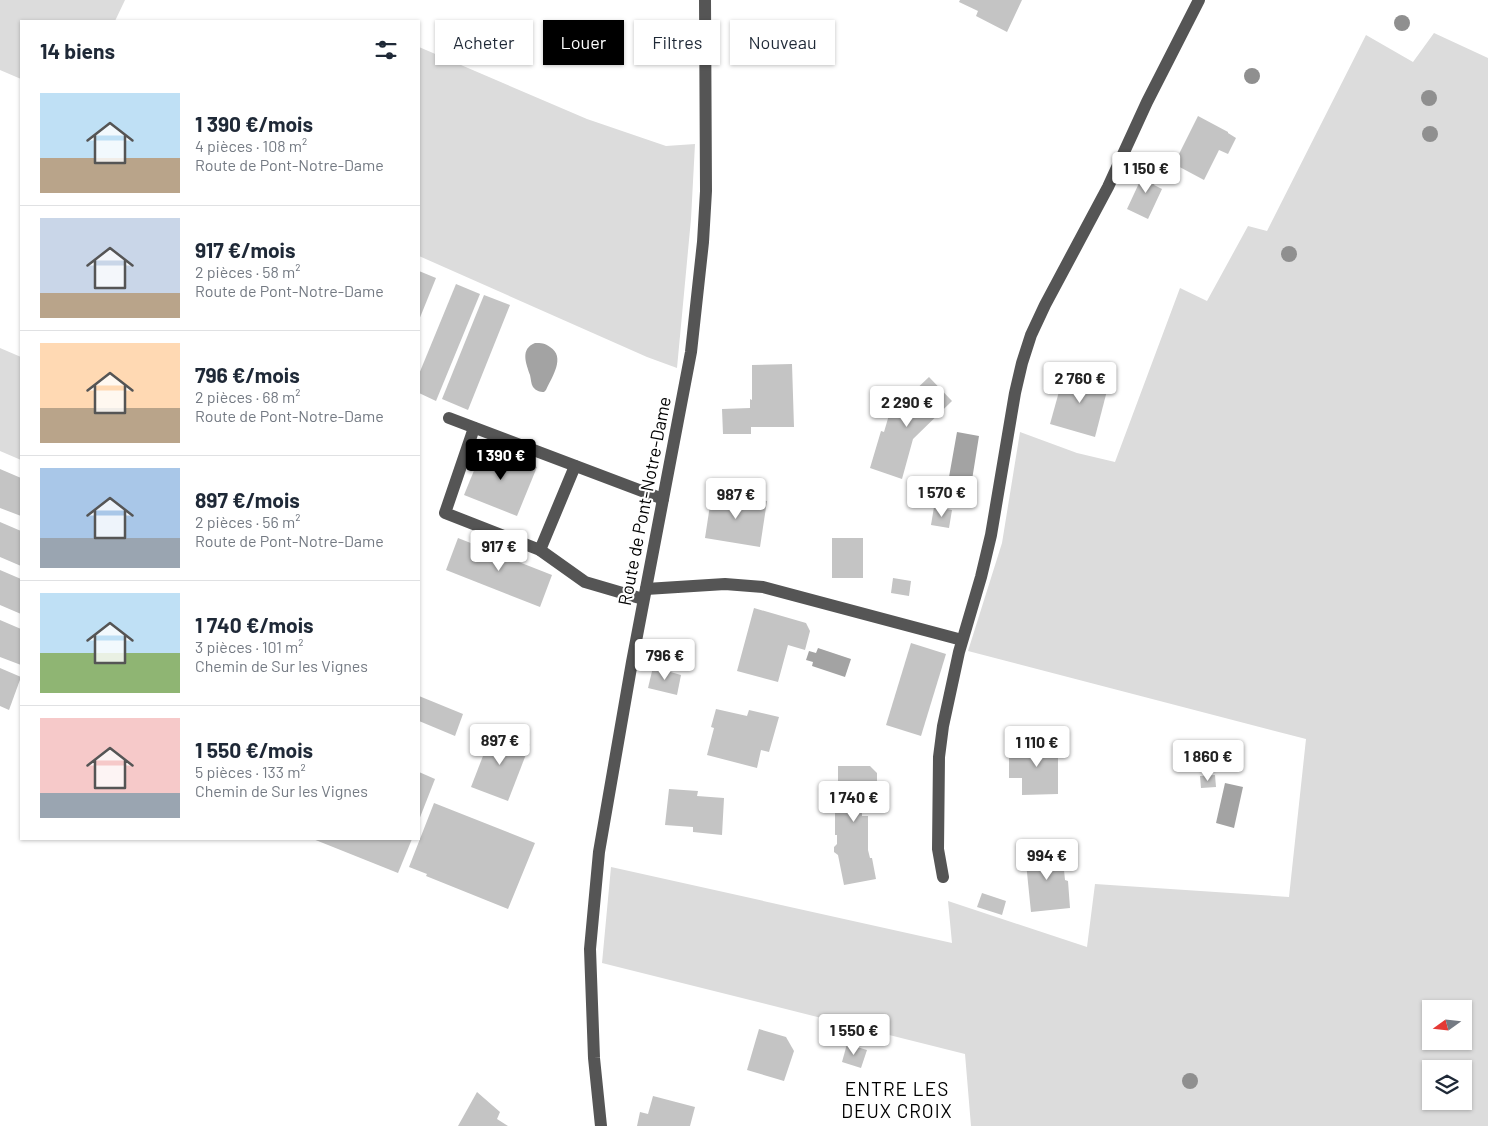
<!DOCTYPE html>
<html lang="fr">
<head>
<meta charset="utf-8">
<style>
  :root { --surface:#fff; --page:#f2f2f3; --text:#1f2937; --muted:#747a83; --line:#e0e1e3; --accent:#000 }
  body { margin:0; font-family:Barlow,sans-serif; background:var(--page); color:var(--text); height:100vh; display:flex; flex-direction:column; font-size:19px; white-space:nowrap }
  * { box-sizing:border-box; margin:0 }
  p { font-size:16px; color:var(--muted) }
  .icon { flex:none; width:28px; height:28px; fill:none; stroke:currentColor; stroke-width:2; stroke-linecap:round; stroke-linejoin:round }
  .map { position:relative; flex:1; overflow:hidden }
  .sheet { position:absolute; left:20px; top:20px; width:400px; height:820px; display:flex; flex-direction:column; background:var(--surface); border-radius:0px; box-shadow:0 1px 4px #0004 }
  .sheet>* { flex:none }
  .guide { position:absolute; left:435px; top:20px; width:475px; height:45px; display:flex; gap:10px }
  .needle { width:32px; rotate:255deg }
  .fabs { position:absolute; left:1422px; top:1000px; display:grid; gap:10px }
  .fabs a { display:grid; place-items:center; width:50px; height:50px; border-radius:0px; background:var(--surface); box-shadow:0 1px 4px #0004; font-size:25px }
  .price { position:absolute; translate:-50% -42px; padding:0 11px; border-radius:5px; background:#fff; color:#222; font-size:16px; line-height:32px; filter:drop-shadow(0 1px 2px #0008) }
  .price::after { content:''; position:absolute; left:50%; top:30px; width:15px; height:11px; margin-left:-8px; background:inherit; clip-path:polygon(0 0,100% 0,50% 100%) }
  .price.selected { background:var(--accent); color:#fff }
  ul { padding:0; list-style:none }
  li { display:flex; align-items:center; gap:15px; height:125px; padding:0 20px }
  li+li { border-top:1px solid var(--line) }
  li span { display:grid; place-items:center; flex:none; width:140px; height:100px; border-radius:0px; color:#555 }
  li>.icon { margin-inline-start:auto }
  span .icon { width:60px; height:60px; fill:#fffc; stroke-width:1 }
  li b { font-size:21px }
  h2 { display:flex; justify-content:space-between; align-items:center; height:60px; padding:0 20px; font-size:21px }
  .chip { padding:0 18px; border-radius:0px; background:var(--surface); box-shadow:0 1px 4px #0004; font-size:18px; line-height:45px }
  .chip.selected { background:var(--accent); color:#fff }
  .map>svg:first-child { display:block }
  .green { fill:#dcdcdc; fill-rule:evenodd }
  .water { fill:#a3a3a3 }
  .building { fill:#c4c4c4 }
  .lines { fill:none; stroke-linecap:round; stroke-linejoin:round }
  .minor { stroke:#555; stroke-width:12 }
  .tree { fill:#8f8f8f }
  .labels { text-anchor:middle; dominant-baseline:central; stroke-width:4; stroke-linejoin:round; paint-order:stroke }
  .street-label { font-size:18px; fill:#000; stroke:#fff }
  .neighbourhood-label { font-size:19px; letter-spacing:1px; fill:#000; stroke:#fff }
</style>
</head>
<body>
<div class="map">
<svg width="1488" height="1126" viewBox="0 0 1488 1126">
  <rect width="100%" height="100%" fill="#fff"/>
  <!-- green -->
  <g class="green">
    <polygon points="0,0 125,0 115,21 21,21 21,79 0,70"/>
    <path d="M 1434,33 L 1488,58 L 1488,1126 L 971,1126 L 965,1054 L 602,963 L 611,867 L 952,943 L 948,901 L 1087,947 L 1095,884 L 1289,897 L 1306,739 L 968,651 L 1002,543 L 1020,432 L 1077,453 L 1115,462 L 1180,288 L 1207,301 L 1248,226 L 1267,231 L 1366,35 L 1413,62 ZM 1431,1009 L 1464,1009 L 1464,1041 L 1431,1041 ZM 1431,1069 L 1464,1069 L 1464,1101 L 1431,1101 Z"/>
    <polygon points="419,47 587,119 666,146 695,144 691,219 677,368 647,357 419,256"/>
    <polygon points="0,348 21,357 21,460 0,451"/>
  </g>
  <!-- water -->
  <g class="water">
    <path d="M 535,343 C 541,343 545,343 550,347 C 566,357 552,377 546,390 L 544,392 C 540,392 536,391 533,387 C 531,384 531,379 530,375 C 526,363 520,349 535,343 Z"/>
    <polygon points="957,432 979,436 972,480 966,480 961,486 956,484 954,478 949,477"/>
    <polygon points="818,648 851,659 845,677 812,666 813,662 806,660 809,651 816,653"/>
    <polygon points="1225,783 1243,787 1234,828 1216,823"/>
  </g>
  <!-- building -->
  <g class="building">
    <polygon points="960,0 1022,0 1007,32 976,16 978,11 959,2"/>
    <polygon points="1198,116 1228,132 1228,133 1236,138 1228,154 1219,150 1204,180 1174,164"/>
    <polygon points="1147,166 1160,172 1154,185 1162,189 1148,219 1127,209"/>
    <polygon points="419,271 436,278 419,320"/>
    <polygon points="456,284 480,294 436,401 419,393 419,374"/>
    <polygon points="484,295 510,305 468,410 442,399"/>
    <polygon points="792,364 794,427 751,427 751,434 723,434 722,409 750,408 750,399 752,400 752,365"/>
    <polygon points="1065,370 1109,383 1095,437 1050,424"/>
    <polygon points="929,377 952,401 913,439 902,479 870,468 881,431 884,432 889,415"/>
    <polygon points="484,446 537,467 517,516 464,495"/>
    <polygon points="0,469 21,478 21,516 0,508"/>
    <polygon points="712,492 767,501 760,547 705,538"/>
    <polygon points="934,507 952,510 949,528 931,525"/>
    <polygon points="0,522 21,531 21,566 0,557"/>
    <polygon points="458,538 552,575 540,607 446,570"/>
    <rect x="832" y="538" width="31" height="40"/>
    <polygon points="0,570 21,579 21,614 0,605"/>
    <polygon points="893,578 911,581 909,596 891,593"/>
    <polygon points="754,608 806,623 810,631 805,650 788,645 778,682 737,671"/>
    <polygon points="0,620 21,629 21,665 0,657"/>
    <polygon points="911,643 946,654 921,736 886,725"/>
    <polygon points="653,667 681,675 677,695 648,688"/>
    <polygon points="0,668 21,677 9,710 0,706"/>
    <polygon points="419,696 463,714 455,736 419,721"/>
    <polygon points="716,709 747,716 749,710 779,717 769,752 761,750 757,768 707,755 714,728 711,727"/>
    <polygon points="493,730 530,744 508,801 471,787"/>
    <polygon points="1058,741 1058,794 1022,795 1022,778 1009,778 1009,755 1021,754 1022,742"/>
    <polygon points="838,766 870,766 877,773 877,789 870,796 862,796 862,816 868,816 868,850 870,858 872,858 876,879 844,885 838,855 834,852 834,847 837,844 837,835 835,835 835,796 838,796"/>
    <polygon points="419,772 435,779 419,820"/>
    <polygon points="1215,775 1216,787 1201,788 1200,776"/>
    <polygon points="669,789 698,791 697,796 724,798 722,835 693,832 693,827 665,825"/>
    <polygon points="434,803 535,843 508,909 426,876 427,874 409,867"/>
    <polygon points="313,839 412,839 398,873"/>
    <polygon points="1062,850 1065,880 1068,881 1070,908 1031,912 1025,853"/>
    <polygon points="982,893 1006,901 1002,915 977,907"/>
    <polygon points="759,1029 786,1037 794,1051 784,1081 747,1070"/>
    <polygon points="847,1044 867,1050 861,1068 842,1062"/>
    <polygon points="477,1092 500,1112 497,1119 508,1126 458,1126"/>
    <polygon points="653,1096 695,1107 690,1126 637,1126 640,1112 648,1114"/>
  </g>
  <g class="lines">
    <!-- minor -->
    <g class="minor">
      <polyline points="449,418 663,499"/>
      <polyline points="474,428 445,513 540,550 575,466"/>
      <polyline points="540,550 585,582 643,599"/>
      <polyline points="646,589 725,584 763,587 962,640"/>
      <polyline points="943,877 938,849 939,757 943,726 959,652 981,577 991,535 1015,393 1022,363 1031,335 1045,305 1108,187 1147,102 1199,0"/>
      <polyline points="601,1126 594,1058 590,949 599,852 632,662 691,352 703,242 706,191 705,0"/>
    </g>
  </g>
  <!-- trees -->
  <g class="tree">
    <circle cx="1402" cy="23" r="8"/>
    <circle cx="1252" cy="76" r="8"/>
    <circle cx="1429" cy="98" r="8"/>
    <circle cx="1430" cy="134" r="8"/>
    <circle cx="1289" cy="254" r="8"/>
    <circle cx="1190" cy="1081" r="8"/>
  </g>
  <g class="labels">
    <!-- street labels -->
    <g class="street-label">
      <text transform="translate(644 501) rotate(-79)">Route de Pont-Notre-Dame</text>
    </g>
    <!-- neighbourhood labels -->
    <g class="neighbourhood-label">
      <text x="897" y="1088">ENTRE LES<tspan x="897" dy="22">DEUX CROIX</tspan></text>
    </g>
  </g>
</svg>
<div class="fabs">
<a><svg class="needle" viewBox="-14 -14 28 28"><path d="M0-13l5 13h-10z" fill="#e53935"/><path d="M0 13l5-13h-10z" fill="#747a83"/></svg></a>
<a><svg class="icon" aria-label="layers" viewBox="0 0 24 24"><path d="M12 4l9 5-9 5-9-5zM3 14l9 5 9-5"/></svg></a>
</div>
<b class="price" style="left:1146px;top:194px">1 150 €</b>
<b class="price" style="left:1080px;top:404px">2 760 €</b>
<b class="price" style="left:907px;top:428px">2 290 €</b>
<b class="price selected" style="left:501px;top:481px">1 390 €</b>
<b class="price" style="left:942px;top:518px">1 570 €</b>
<b class="price" style="left:736px;top:520px">987 €</b>
<b class="price" style="left:499px;top:572px">917 €</b>
<b class="price" style="left:665px;top:681px">796 €</b>
<b class="price" style="left:500px;top:766px">897 €</b>
<b class="price" style="left:1037px;top:768px">1 110 €</b>
<b class="price" style="left:1208px;top:782px">1 860 €</b>
<b class="price" style="left:854px;top:823px">1 740 €</b>
<b class="price" style="left:1047px;top:881px">994 €</b>
<b class="price" style="left:854px;top:1056px">1 550 €</b>
<div class="guide">
<a class="chip">Acheter</a>
<a class="chip selected">Louer</a>
<a class="chip">Filtres</a>
<a class="chip">Nouveau</a>
</div>
<section class="sheet">
<h2>14 biens<svg class="icon" aria-label="filters" viewBox="0 0 24 24"><path d="M4 7h16M4 17h16"/><circle cx="9" cy="7" r="2"/><circle cx="15" cy="17" r="2"/></svg></h2>
<ul>
<li><span style="background:linear-gradient(#bfe0f5 65%,#b9a48a 0)"><svg class="icon" aria-label="home" viewBox="0 0 24 24"><path d="M3 11l9-7 9 7M6 9v11h12V9"/></svg></span><div><b>1 390 €/mois</b><p>4 pièces · 108 m²</p><p>Route de Pont-Notre-Dame</p></div></li>
<li><span style="background:linear-gradient(#c9d6e8 75%,#b9a48a 0)"><svg class="icon" aria-label="home" viewBox="0 0 24 24"><path d="M3 11l9-7 9 7M6 9v11h12V9"/></svg></span><div><b>917 €/mois</b><p>2 pièces · 58 m²</p><p>Route de Pont-Notre-Dame</p></div></li>
<li><span style="background:linear-gradient(#ffd9b3 65%,#b9a48a 0)"><svg class="icon" aria-label="home" viewBox="0 0 24 24"><path d="M3 11l9-7 9 7M6 9v11h12V9"/></svg></span><div><b>796 €/mois</b><p>2 pièces · 68 m²</p><p>Route de Pont-Notre-Dame</p></div></li>
<li><span style="background:linear-gradient(#a9c7e8 70%,#9aa5b1 0)"><svg class="icon" aria-label="home" viewBox="0 0 24 24"><path d="M3 11l9-7 9 7M6 9v11h12V9"/></svg></span><div><b>897 €/mois</b><p>2 pièces · 56 m²</p><p>Route de Pont-Notre-Dame</p></div></li>
<li><span style="background:linear-gradient(#bfe0f5 60%,#8fb573 0)"><svg class="icon" aria-label="home" viewBox="0 0 24 24"><path d="M3 11l9-7 9 7M6 9v11h12V9"/></svg></span><div><b>1 740 €/mois</b><p>3 pièces · 101 m²</p><p>Chemin de Sur les Vignes</p></div></li>
<li><span style="background:linear-gradient(#f6c9c9 75%,#9aa5b1 0)"><svg class="icon" aria-label="home" viewBox="0 0 24 24"><path d="M3 11l9-7 9 7M6 9v11h12V9"/></svg></span><div><b>1 550 €/mois</b><p>5 pièces · 133 m²</p><p>Chemin de Sur les Vignes</p></div></li>
</ul>
</section>
</div>
</body>
</html>
